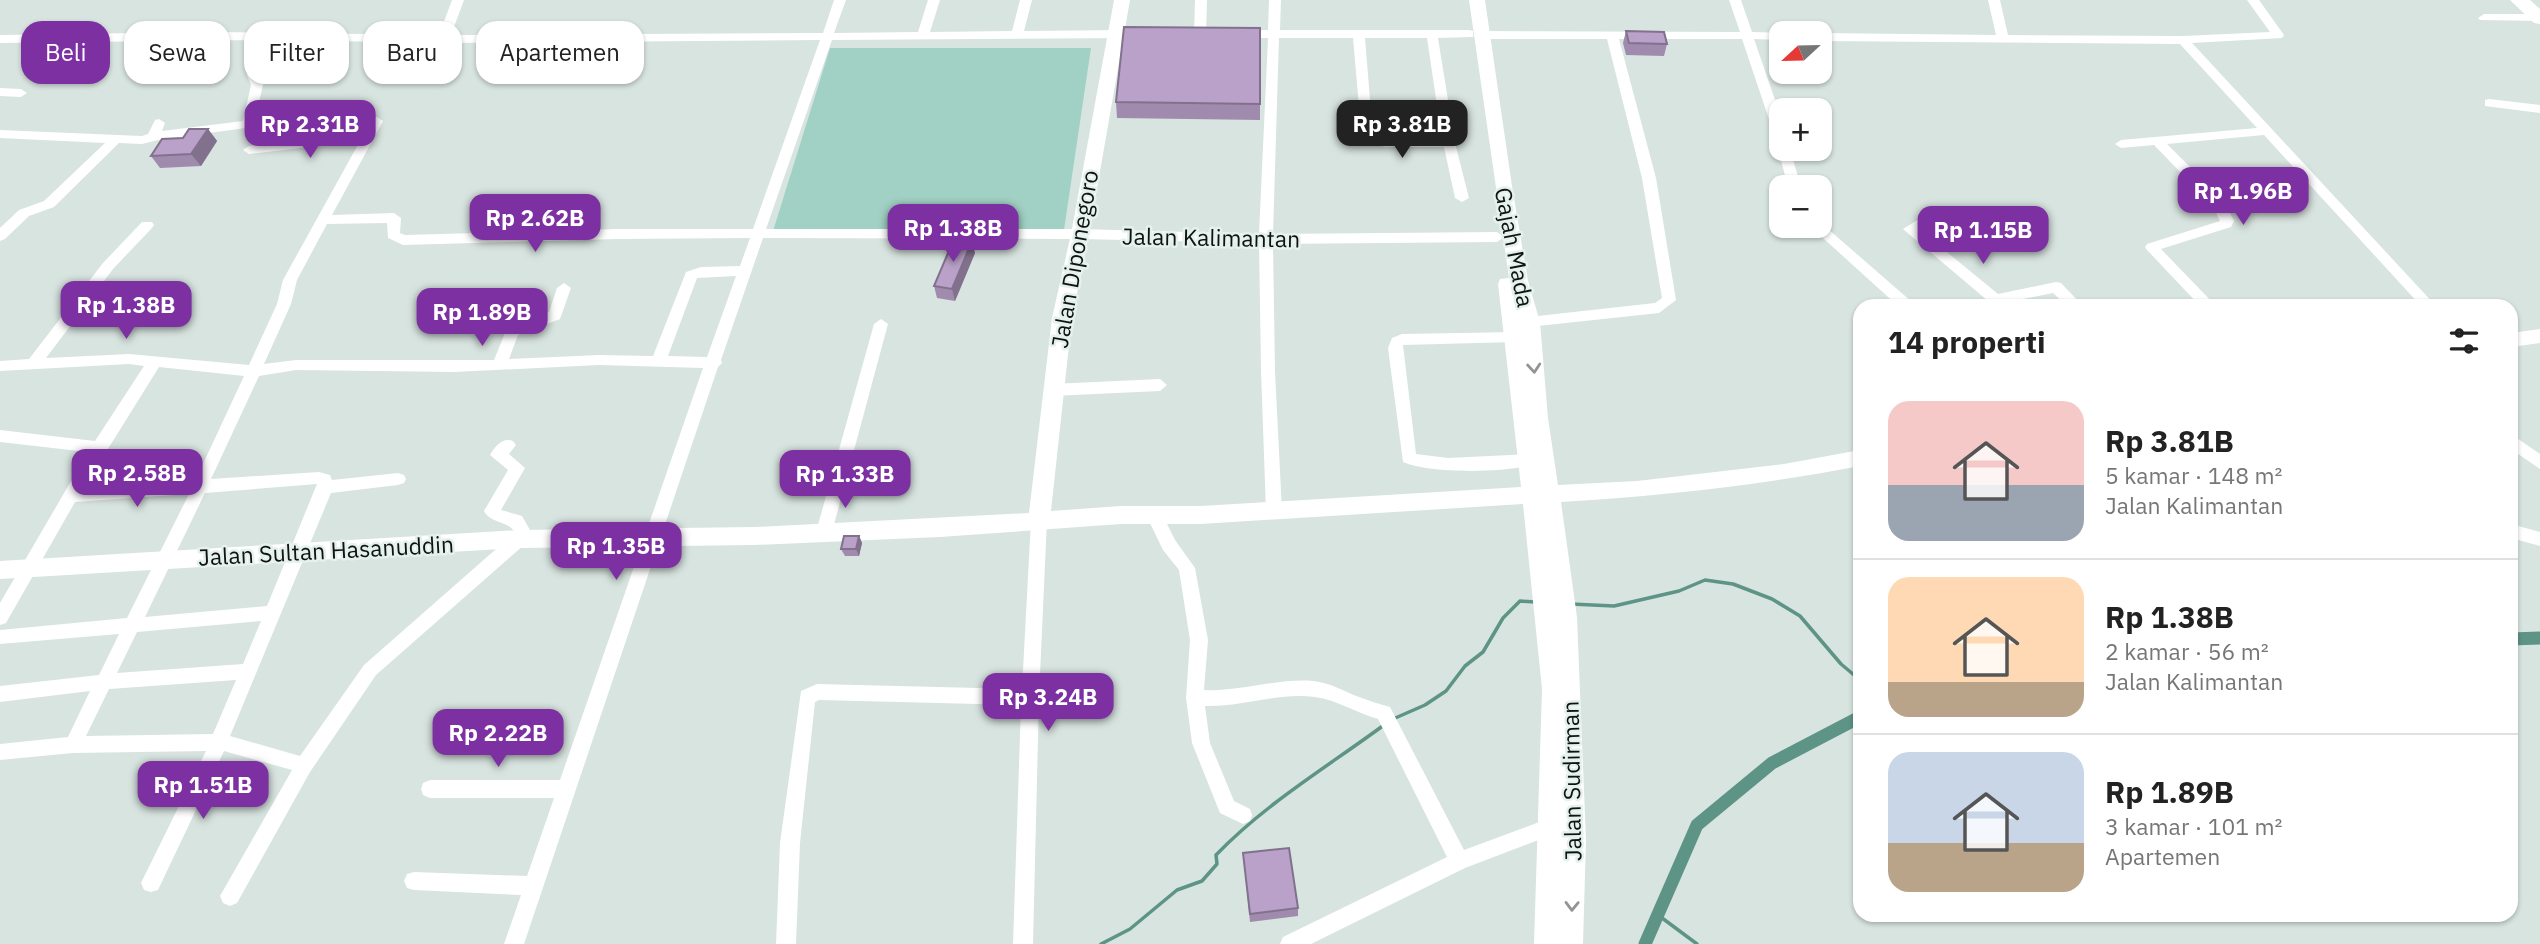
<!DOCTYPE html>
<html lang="id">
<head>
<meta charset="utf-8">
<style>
  :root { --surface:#fff; --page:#f2f2f2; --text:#222; --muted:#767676; --line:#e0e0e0; --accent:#7c30a2 }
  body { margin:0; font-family:"IBM Plex Sans",sans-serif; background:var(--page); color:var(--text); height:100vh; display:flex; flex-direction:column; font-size:26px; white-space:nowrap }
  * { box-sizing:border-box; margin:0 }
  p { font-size:23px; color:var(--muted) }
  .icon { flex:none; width:38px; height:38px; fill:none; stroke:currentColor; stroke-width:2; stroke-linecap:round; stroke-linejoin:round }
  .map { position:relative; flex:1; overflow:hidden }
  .drawer { position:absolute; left:1853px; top:299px; width:665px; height:623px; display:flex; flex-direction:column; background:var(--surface); border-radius:21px; box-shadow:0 2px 5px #0004 }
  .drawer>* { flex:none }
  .hud { position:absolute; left:21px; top:21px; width:665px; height:63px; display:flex; gap:14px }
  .needle { width:46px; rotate:248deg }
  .fabs { position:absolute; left:1769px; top:21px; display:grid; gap:14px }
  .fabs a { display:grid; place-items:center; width:63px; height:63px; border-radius:14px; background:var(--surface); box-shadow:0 2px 5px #0004; font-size:35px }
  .price { position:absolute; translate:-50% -60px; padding:0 16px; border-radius:14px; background:var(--accent); color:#fff; font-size:23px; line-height:46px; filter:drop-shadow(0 2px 4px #0008) }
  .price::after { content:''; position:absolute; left:50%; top:42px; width:21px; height:16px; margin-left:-10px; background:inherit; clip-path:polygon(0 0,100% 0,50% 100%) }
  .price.active { background:#222; color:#fff }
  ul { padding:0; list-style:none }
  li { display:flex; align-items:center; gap:21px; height:175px; padding:0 35px }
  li+li { border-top:2px solid var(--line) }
  li span { display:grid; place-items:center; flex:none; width:196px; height:140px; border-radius:21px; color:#555 }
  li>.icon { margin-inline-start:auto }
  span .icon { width:84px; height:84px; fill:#fffc; stroke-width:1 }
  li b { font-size:30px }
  h2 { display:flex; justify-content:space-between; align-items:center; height:84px; padding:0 35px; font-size:30px }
  .pill { padding:0 24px; border-radius:21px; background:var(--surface); box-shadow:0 2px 5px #0004; font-size:24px; line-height:63px }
  .pill.active { background:var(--accent); color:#fff }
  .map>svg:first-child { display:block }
  .green { fill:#a1d1c4 }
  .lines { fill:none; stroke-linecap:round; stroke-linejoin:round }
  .stream { stroke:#5d9486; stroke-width:3.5 }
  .canal { stroke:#5d9486; stroke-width:13 }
  .minor { fill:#fff; fill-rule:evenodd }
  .major { fill:#fff; fill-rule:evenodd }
  .highway { fill:#fff; fill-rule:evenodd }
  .wall { fill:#a08aad }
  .shaded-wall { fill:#82718d }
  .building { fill:#baa1c9; stroke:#82718d; stroke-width:2 }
  .oneway { stroke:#939594 }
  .labels { text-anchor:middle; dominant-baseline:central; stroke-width:5; stroke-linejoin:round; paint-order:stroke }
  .street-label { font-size:23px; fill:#0f1312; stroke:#e5f1ed }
</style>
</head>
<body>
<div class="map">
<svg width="2540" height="944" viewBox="0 0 2540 944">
  <rect width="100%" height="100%" fill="#d8e4e0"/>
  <!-- green -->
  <polygon class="green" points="830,48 1091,48 1064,230 773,231"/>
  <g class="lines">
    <!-- stream -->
    <g class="stream">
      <polyline points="1571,604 1614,606 1679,591 1705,580 1733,584 1772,599 1800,616 1841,664 1860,680"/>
      <polyline points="1393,719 1425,705 1446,691 1465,666 1483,652 1503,618 1520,601 1535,602"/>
      <polyline points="1658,915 1697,944"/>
      <path d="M 1101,944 L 1130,929 L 1177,890 L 1202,881 L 1217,864 L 1216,855 C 1265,804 1327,767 1384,725"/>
    </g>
    <!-- canal -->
    <g class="canal">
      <polyline points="2511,639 2540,638"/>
      <polyline points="1645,944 1697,825 1772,763 1860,717"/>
    </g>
    <!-- minor -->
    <g class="minor">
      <path d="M 452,0 L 464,0 L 451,35 L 823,33 L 834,0 L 846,0 L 834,33 L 918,32 L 928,0 L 940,0 L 930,32 L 1012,31 L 1020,0 L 1032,0 L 1024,31 L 1127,30 L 1133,34 L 1127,38 L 832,40 L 766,229 L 1080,229 L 1259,234 L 1268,38 L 1240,38 L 1236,37 L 1236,31 L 1268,30 L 1269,0 L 1281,0 L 1280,30 L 1469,30 L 1473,31 L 1473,37 L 1438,38 L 1455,143 L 1469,198 L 1462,202 L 1455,198 L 1444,147 L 1385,147 L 1362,141 L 1353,38 L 1279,38 L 1273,234 L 1497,232 L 1504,237 L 1497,242 L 1273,244 L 1275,371 L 1282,511 L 1280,516 L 1268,516 L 1266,511 L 1261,371 L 1259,243 L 1080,239 L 763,238 L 721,360 L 722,363 L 718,367 L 524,944 L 504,944 L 521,895 L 414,890 L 407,888 L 404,881 L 407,874 L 414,872 L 527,876 L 554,798 L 430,798 L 423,795 L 421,789 L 423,783 L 430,780 L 560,780 L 703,368 L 599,365 L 454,372 L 296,370 L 259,376 L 211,479 L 319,472 L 330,475 L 332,480 L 398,473 L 404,475 L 406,479 L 404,483 L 398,485 L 331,493 L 230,736 L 300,756 L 364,665 L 512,535 L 514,531 C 506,520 491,524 484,511 L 508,470 L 490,455 C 495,446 503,437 513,441 L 516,445 L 509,454 L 525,468 L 501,510 L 522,516 L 530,530 L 525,544 L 376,675 L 310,772 L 237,903 L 230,906 L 223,903 L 220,896 L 292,770 L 224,751 L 158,890 L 151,892 L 144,890 L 141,883 L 206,751 L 73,753 L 0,760 L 0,744 L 68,737 L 90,691 L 0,702 L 0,686 L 99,675 L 119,634 L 0,644 L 0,630 L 127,618 L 189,494 L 75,502 L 6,623 L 0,625 L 0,603 L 88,452 L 0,442 L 0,430 L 95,441 L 144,366 L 129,364 L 0,371 L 0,361 L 29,359 L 103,263 L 142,222 L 152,222 L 154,225 L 152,228 L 113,269 L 46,358 L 129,354 L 249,365 L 277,304 L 283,280 L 360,141 L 249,154 L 243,150 L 249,146 L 364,132 L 373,118 L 377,117 L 383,121 L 332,215 L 394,213 L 401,218 L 400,233 L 405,235 L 618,229 L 753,229 L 820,40 L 444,43 L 276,40 L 259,75 L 263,85 L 253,127 L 158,140 L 142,144 L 119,143 L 54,207 L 29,216 L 5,239 L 0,241 L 0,228 L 19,210 L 44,201 L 105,143 L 0,138 L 0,130 L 142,136 L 148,134 L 155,120 L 159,119 L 165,123 L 162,131 L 243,121 L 251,85 L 247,75 L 264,40 L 0,43 L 0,35 L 208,32 L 439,35 ZM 1365,38 L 1427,38 L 1442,139 L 1385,139 L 1373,136 ZM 387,223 L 388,238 L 403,245 L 618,239 L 750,238 L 740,266 L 701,267 L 686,272 L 653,356 L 599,355 L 509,359 L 518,335 L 560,319 L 571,288 L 564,283 L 557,288 L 549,312 L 507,328 L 494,360 L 296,360 L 264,364 L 291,304 L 297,280 L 327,224 ZM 736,276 L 707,357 L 668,356 L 697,278 ZM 159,367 L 244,376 L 195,481 L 83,489 ZM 317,484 L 267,606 L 145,617 L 205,493 ZM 261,621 L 243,664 L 117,673 L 137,632 ZM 236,680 L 213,734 L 86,736 L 109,689 Z"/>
      <polygon points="1195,0 1207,0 1206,35 1200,39 1194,35"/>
      <polygon points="1729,0 1741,0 1752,32 1785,33 1782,33 1782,40 1754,39 1782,120 1782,144 1776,140 1742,39 1619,39 1656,178 1676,300 1659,313 1520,328 1515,327 1513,323 1515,319 1520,318 1655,303 1662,298 1642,178 1607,39 1481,39 1475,35 1481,31 1740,32"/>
      <polygon points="1988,0 2000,0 2008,35 2183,36 2270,32 2247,0 2259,0 2284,35 2282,38 2192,43 2436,306 2421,306 2264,135 2167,144 2224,201 2234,221 2231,227 2161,249 2216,306 2200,306 2147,250 2145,247 2147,244 2220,221 2213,206 2154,145 2121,148 2115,144 2121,140 2257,128 2180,44 1820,41 1820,33 1996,35"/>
      <polygon points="2484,14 2539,14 2540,21 2480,20 2478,18"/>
      <polygon points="0,88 21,89 27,93 21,97 0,96"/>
      <polygon points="2489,99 2540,105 2540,113 2485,106 2485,100"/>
      <polygon points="1779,146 1782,149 1790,149 1801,187 1788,187 1778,149"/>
      <polygon points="1944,218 1949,220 1951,223 1949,226 1920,230 1998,294 2056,282 2061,283 2083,306 2067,306 2053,293 2008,302 2010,306 1994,306 1903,229 1919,219"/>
      <polygon points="1820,222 1912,302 1914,306 1898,306 1813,229 1811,226 1820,226"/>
      <polygon points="881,319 888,324 832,532 830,537 818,537 816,532 874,324"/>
      <path d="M 1515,332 L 1522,337 L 1515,342 L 1403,345 L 1416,454 L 1448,458 L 1529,454 L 1535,456 L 1537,460 L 1535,464 C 1507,473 1430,474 1403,462 L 1388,348 L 1392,338 L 1402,334 Z"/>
      <polygon points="1160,379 1167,385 1160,391 1052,396 1044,390 1052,384"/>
      <polygon points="2511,434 2540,454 2540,469 2511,449"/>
      <path d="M 1155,510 L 1161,512 L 1175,540 L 1195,568 L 1208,640 L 1204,690 C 1241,692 1277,678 1313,681 C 1331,683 1343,691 1359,697 C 1369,701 1380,704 1390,707 L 1464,850 L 1550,818 L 1557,821 L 1559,827 L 1557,833 L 1465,868 L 1311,944 L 1280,944 L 1283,937 L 1447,857 L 1378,719 C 1357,713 1337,700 1315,697 C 1279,692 1242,707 1205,706 L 1210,743 L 1234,801 L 1250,809 L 1252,815 L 1250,821 L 1243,824 L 1220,813 L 1192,743 L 1186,698 L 1190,640 L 1179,570 L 1163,550 L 1147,517 L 1149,512 Z"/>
      <polygon points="1039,513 1045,515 1047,520 1039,697 1033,944 1013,944 1021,705 819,700 815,702 800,843 796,944 776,944 780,843 801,691 817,684 1022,689 1031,520 1033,515"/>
      <polygon points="2511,524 2540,532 2540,546 2511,538"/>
    </g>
    <!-- major -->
    <g class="major">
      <path d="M 1114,0 L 1130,0 L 1089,234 L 1072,318 L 1051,511 L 1121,506 L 1201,506 L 1521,487 L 1498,284 L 1500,279 L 1509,278 L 1469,0 L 1485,0 L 1512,186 L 1528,281 L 1540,322 L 1548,418 L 1558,485 L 1637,481 L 1784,464 L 1860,450 L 1860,466 C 1761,485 1661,496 1561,502 L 1577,617 L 1586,840 L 1583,944 L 1534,944 L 1542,689 L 1523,504 L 1201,524 L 1121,524 L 940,537 L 755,545 L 519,548 L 0,579 L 0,561 L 519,530 L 755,527 L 1029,513 L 1052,318 L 1071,234 Z"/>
      <polygon points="2540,329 2540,343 2511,347 2511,333"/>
    </g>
    <!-- highway -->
    <polygon class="highway" points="2510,0 2530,0 2540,9 2540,24 2534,23"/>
  </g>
  <!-- wall -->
  <g class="wall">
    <polygon points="1260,28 1260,120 1117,118 1116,102"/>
    <polygon points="1626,31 1667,44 1664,56 1626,55 1623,43"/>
    <polygon points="208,129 217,141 201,166 160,168 151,156 183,138"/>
    <polygon points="975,253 955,301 937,298 934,286"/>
    <polygon points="859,536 862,543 859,556 845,556 841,549"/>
    <polygon points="1243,853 1298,908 1298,916 1250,922"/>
  </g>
  <!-- shaded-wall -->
  <g class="shaded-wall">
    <polygon points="208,129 217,141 201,166 191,154"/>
    <polygon points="972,241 975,253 955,301 952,289"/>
    <polygon points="859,536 862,543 859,556 856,549"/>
  </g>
  <!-- building -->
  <g class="building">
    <polygon points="1124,27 1260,28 1260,104 1116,102"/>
    <polygon points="1626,31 1664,32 1667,44 1629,43"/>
    <polygon points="189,129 208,129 191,154 151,156 162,139 183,138"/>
    <polygon points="954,239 972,241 952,289 934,286"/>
    <polygon points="844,536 859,536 856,549 841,549"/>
    <polygon points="1289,848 1298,908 1250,914 1243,853"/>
  </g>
  <!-- one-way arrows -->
  <defs><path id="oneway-chevron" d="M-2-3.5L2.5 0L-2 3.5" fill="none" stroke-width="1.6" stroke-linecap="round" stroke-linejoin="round" transform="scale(1.75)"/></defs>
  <g class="oneway">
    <use href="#oneway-chevron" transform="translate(1534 368) rotate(85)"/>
    <use href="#oneway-chevron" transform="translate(1572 906) rotate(91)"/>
  </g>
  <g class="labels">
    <!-- street labels -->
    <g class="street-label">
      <text transform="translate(1211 237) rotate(1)">Jalan Kalimantan</text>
      <text transform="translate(1515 247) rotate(79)">Gajah Mada</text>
      <text transform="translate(1074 259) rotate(-80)">Jalan Diponegoro</text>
      <text transform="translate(326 550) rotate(-3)">Jalan Sultan Hasanuddin</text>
      <text transform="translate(1571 781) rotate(-91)">Jalan Sudirman</text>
    </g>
  </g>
</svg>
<div class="fabs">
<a><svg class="needle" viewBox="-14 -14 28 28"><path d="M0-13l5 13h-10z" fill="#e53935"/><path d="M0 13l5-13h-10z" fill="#767676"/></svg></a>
<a>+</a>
<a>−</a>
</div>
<b class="price" style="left:310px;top:160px">Rp 2.31B</b>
<b class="price active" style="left:1402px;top:160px">Rp 3.81B</b>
<b class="price" style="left:2243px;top:227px">Rp 1.96B</b>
<b class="price" style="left:535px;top:254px">Rp 2.62B</b>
<b class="price" style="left:953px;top:264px">Rp 1.38B</b>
<b class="price" style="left:1983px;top:266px">Rp 1.15B</b>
<b class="price" style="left:126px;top:341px">Rp 1.38B</b>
<b class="price" style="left:482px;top:348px">Rp 1.89B</b>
<b class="price" style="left:137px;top:509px">Rp 2.58B</b>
<b class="price" style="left:845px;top:510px">Rp 1.33B</b>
<b class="price" style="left:616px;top:582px">Rp 1.35B</b>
<b class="price" style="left:1048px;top:733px">Rp 3.24B</b>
<b class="price" style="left:498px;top:769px">Rp 2.22B</b>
<b class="price" style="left:203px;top:821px">Rp 1.51B</b>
<div class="hud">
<a class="pill active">Beli</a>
<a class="pill">Sewa</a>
<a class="pill">Filter</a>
<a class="pill">Baru</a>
<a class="pill">Apartemen</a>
</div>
<section class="drawer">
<h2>14 properti<svg class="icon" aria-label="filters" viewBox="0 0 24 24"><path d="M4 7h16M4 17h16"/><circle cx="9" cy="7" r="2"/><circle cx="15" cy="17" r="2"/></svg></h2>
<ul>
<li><span style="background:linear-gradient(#f6c9c9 60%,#9aa5b1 0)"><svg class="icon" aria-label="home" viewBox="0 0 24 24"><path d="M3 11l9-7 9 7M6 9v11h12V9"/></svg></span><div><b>Rp 3.81B</b><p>5 kamar · 148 m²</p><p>Jalan Kalimantan</p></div></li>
<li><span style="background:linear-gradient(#ffd9b3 75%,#b9a48a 0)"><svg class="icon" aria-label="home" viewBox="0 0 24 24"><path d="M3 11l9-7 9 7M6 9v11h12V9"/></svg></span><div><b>Rp 1.38B</b><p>2 kamar · 56 m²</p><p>Jalan Kalimantan</p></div></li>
<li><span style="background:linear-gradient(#c9d6e8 65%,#b9a48a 0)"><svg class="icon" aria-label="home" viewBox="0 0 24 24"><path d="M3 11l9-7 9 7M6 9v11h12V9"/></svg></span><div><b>Rp 1.89B</b><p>3 kamar · 101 m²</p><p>Apartemen</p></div></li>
</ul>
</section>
</div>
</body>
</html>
